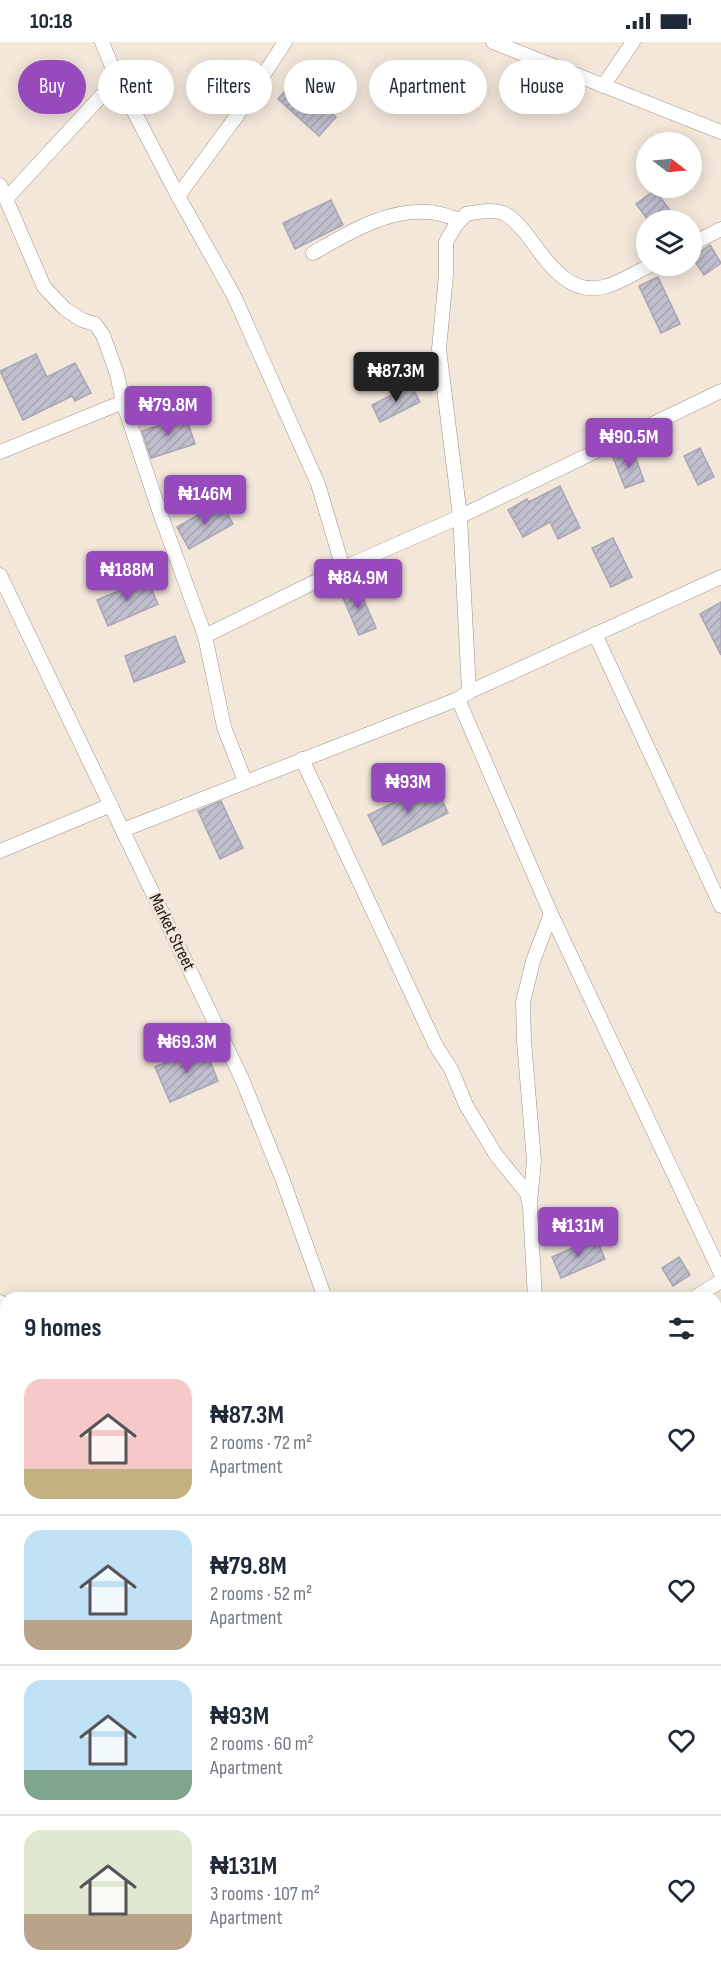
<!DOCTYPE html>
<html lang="en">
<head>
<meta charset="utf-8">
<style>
  :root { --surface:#fff; --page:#f6f6f7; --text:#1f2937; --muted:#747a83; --line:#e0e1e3; --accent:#964abb }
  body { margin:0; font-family:"Sofia Sans Condensed",sans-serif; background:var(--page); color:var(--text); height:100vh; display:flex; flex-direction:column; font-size:22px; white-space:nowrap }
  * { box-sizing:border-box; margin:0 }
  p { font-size:20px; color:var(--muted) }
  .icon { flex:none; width:33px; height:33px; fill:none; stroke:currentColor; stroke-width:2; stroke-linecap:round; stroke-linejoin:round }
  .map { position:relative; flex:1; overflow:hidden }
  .details { position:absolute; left:0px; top:1250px; width:722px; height:686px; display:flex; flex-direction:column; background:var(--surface); border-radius:18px 18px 0 0; box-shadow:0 3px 15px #0003 }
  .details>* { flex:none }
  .hud { position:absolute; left:18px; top:18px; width:686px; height:54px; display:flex; gap:12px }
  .needle { width:39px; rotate:106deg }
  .tools { position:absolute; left:636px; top:90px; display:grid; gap:12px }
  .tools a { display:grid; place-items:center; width:66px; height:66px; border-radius:50%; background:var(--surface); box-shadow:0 3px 15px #0003; font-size:30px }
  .price { position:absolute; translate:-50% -51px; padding:0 14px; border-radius:6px; background:var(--accent); color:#fff; font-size:20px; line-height:39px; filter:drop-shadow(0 2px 3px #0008) }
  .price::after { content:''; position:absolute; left:50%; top:36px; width:18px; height:14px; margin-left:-9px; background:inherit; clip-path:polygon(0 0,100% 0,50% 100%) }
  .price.active { background:#222; color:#fff }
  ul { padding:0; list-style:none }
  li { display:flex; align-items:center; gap:18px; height:150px; padding:0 24px }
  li+li { border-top:2px solid var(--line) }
  li span { display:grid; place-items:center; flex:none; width:168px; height:120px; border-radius:18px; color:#555 }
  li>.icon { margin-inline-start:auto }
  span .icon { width:72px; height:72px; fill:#fffc; stroke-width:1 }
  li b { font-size:26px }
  h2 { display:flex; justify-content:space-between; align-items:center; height:72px; padding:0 24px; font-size:26px }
  .tag { padding:0 21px; border-radius:27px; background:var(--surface); box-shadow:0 3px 15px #0003; font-size:21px; line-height:54px }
  .tag.active { background:var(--accent); color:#fff }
  .status { display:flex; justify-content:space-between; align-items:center; height:42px; padding:0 30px; background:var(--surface); direction:ltr }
  .status svg { height:16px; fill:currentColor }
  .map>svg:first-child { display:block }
  .building { fill:url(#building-hatch); stroke:#a8a6b4; stroke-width:1.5 }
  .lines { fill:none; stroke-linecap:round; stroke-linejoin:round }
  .minor-casing { stroke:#9d9286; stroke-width:15 }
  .minor { stroke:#fff; stroke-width:14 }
  .labels { text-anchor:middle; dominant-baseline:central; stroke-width:5; stroke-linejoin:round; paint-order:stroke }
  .street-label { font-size:18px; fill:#1e1a16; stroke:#f3e7da }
</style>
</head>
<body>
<div class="status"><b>10:18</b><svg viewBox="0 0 49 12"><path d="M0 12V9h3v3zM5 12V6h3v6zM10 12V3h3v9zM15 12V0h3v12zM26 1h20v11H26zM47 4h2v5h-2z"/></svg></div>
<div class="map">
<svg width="721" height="1934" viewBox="0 0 721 1934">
  <defs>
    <pattern id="building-hatch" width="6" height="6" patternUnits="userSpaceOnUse" patternTransform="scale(1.5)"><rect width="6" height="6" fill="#c1bfce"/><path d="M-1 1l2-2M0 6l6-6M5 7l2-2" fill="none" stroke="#a5a4b0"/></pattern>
  </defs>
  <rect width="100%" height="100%" fill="#f3e7da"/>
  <!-- building -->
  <g class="building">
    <polygon points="295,38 336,75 319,94 278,57"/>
    <polygon points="655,148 677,178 648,178 636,162"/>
    <polygon points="331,158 343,183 295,207 283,181"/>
    <polygon points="710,203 721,221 704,233 692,215"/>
    <polygon points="658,235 680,282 661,291 639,244"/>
    <polygon points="36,312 47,335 75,321 91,351 75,359 72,354 23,378 0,329"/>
    <polygon points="411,343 420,360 380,380 372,363"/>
    <polygon points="186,375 195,402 151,416 142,389"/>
    <polygon points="700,406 714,435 698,443 684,414"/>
    <polygon points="633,408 644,439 625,446 613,415"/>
    <polygon points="560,444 580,486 558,497 550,480 523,495 508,468 527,457 529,460"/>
    <polygon points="221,460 233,482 189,507 177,485"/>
    <polygon points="613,496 632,535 611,545 592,506"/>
    <polygon points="147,537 158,562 108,584 97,558"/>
    <polygon points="357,542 376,586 359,593 340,549"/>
    <polygon points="721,560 721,613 700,572"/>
    <polygon points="175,594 185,620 134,640 125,614"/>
    <polygon points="434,741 448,771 383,803 368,773"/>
    <polygon points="221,759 243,806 220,817 198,769"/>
    <polygon points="204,1004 218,1039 170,1060 155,1025"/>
    <polygon points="596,1196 605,1217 561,1236 552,1215"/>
    <polygon points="679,1215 690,1233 673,1244 662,1226"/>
  </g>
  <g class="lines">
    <!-- minor casing -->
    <g class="minor-casing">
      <g id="minor">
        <polyline points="102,0 117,37 178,154 234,254 318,442 343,526"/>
        <polyline points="493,0 721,90"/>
        <polyline points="603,44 633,0"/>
        <polyline points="0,143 44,245 65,267 82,278 95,282 103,293 117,332 123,360 160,471 205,594 224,685 245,739"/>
        <polyline points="178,154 236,75 285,0"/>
        <polyline points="7,156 117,37"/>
        <polyline points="692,202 721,187"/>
        <path d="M 313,211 C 348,191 386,167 428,170 C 438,170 450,175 460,178"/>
        <polyline points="0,410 123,360"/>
        <polyline points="0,533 242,1037 282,1136 325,1256"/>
        <polyline points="595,592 721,864"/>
        <polyline points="205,594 343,526 455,477 721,349"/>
        <path d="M 469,650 L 460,474 L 439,307 L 446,233 L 446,200 L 455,184 L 466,172 C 477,170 492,167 503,171 C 512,174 518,183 524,189 C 544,215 568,257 607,244 C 621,240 636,230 649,224"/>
        <polyline points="458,657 551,872 721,1232"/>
        <polyline points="302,717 436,1004 451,1027 466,1063 496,1113 527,1151 530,1165 535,1256"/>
        <polyline points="123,788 458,657 469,650 721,535"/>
        <polyline points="0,809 111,763"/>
        <polyline points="530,1160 534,1119 524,999 523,960 533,919 551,872"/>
        <polyline points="694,1256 721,1239"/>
        <polyline points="0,1260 6,1267"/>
        <polyline points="0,1513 6,1518"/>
        <polyline points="0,1540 6,1530"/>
        <polyline points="716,1633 721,1634"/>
        <polyline points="716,1793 721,1808"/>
        <polyline points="0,1806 6,1801"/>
        <polyline points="716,1890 721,1885"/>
        <polyline points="396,1929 399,1934"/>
        <polyline points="439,1929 445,1934"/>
        <polyline points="539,1929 542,1934"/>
        <polyline points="571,1929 571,1934"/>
        <polyline points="668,1929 671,1934"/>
        <polyline points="49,1934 57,1929"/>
        <polyline points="235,1934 239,1929"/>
      </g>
    </g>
    <!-- minor -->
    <use href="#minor" class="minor"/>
  </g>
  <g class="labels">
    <!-- street labels -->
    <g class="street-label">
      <text transform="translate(172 890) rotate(64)">Market Street</text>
    </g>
  </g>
</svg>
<div class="tools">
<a><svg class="needle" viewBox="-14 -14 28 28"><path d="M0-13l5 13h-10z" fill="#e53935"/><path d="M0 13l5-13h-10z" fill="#747a83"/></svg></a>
<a><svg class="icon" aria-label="layers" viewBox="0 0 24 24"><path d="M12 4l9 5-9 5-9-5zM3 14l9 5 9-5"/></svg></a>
</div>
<b class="price active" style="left:396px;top:361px">₦87.3M</b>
<b class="price" style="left:168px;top:395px">₦79.8M</b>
<b class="price" style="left:629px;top:427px">₦90.5M</b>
<b class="price" style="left:205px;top:484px">₦146M</b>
<b class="price" style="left:127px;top:560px">₦188M</b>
<b class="price" style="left:358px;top:568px">₦84.9M</b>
<b class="price" style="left:408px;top:772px">₦93M</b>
<b class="price" style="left:187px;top:1032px">₦69.3M</b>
<b class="price" style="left:578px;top:1216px">₦131M</b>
<div class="hud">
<a class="tag active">Buy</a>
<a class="tag">Rent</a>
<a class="tag">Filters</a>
<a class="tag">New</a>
<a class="tag">Apartment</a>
<a class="tag">House</a>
</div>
<section class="details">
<h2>9 homes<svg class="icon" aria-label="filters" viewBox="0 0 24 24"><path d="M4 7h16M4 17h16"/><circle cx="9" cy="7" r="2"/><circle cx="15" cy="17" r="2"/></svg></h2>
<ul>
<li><span style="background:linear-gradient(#f6c9c9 75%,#c2b280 0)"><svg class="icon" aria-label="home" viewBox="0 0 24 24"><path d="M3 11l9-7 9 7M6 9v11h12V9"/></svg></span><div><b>₦87.3M</b><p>2 rooms · 72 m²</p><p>Apartment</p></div><svg class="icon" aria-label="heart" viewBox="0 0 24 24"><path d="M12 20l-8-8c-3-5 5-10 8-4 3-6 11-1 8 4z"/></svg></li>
<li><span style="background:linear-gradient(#bfe0f5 75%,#b9a48a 0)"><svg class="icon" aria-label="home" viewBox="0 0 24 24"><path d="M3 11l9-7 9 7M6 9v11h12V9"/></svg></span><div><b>₦79.8M</b><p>2 rooms · 52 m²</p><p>Apartment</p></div><svg class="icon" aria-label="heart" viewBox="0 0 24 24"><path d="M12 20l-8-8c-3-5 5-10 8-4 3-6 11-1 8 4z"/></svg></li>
<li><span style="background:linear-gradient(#bfe0f5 75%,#7fa58c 0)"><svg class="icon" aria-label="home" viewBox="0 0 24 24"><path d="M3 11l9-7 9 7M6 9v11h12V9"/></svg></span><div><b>₦93M</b><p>2 rooms · 60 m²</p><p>Apartment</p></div><svg class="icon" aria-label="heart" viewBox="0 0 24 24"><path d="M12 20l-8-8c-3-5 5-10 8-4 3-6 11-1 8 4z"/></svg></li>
<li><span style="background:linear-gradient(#dfe7d0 70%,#b9a48a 0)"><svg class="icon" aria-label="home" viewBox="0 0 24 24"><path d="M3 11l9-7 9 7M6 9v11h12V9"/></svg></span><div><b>₦131M</b><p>3 rooms · 107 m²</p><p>Apartment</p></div><svg class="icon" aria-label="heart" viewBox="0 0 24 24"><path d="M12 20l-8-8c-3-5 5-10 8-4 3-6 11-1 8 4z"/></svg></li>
</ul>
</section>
</div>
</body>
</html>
